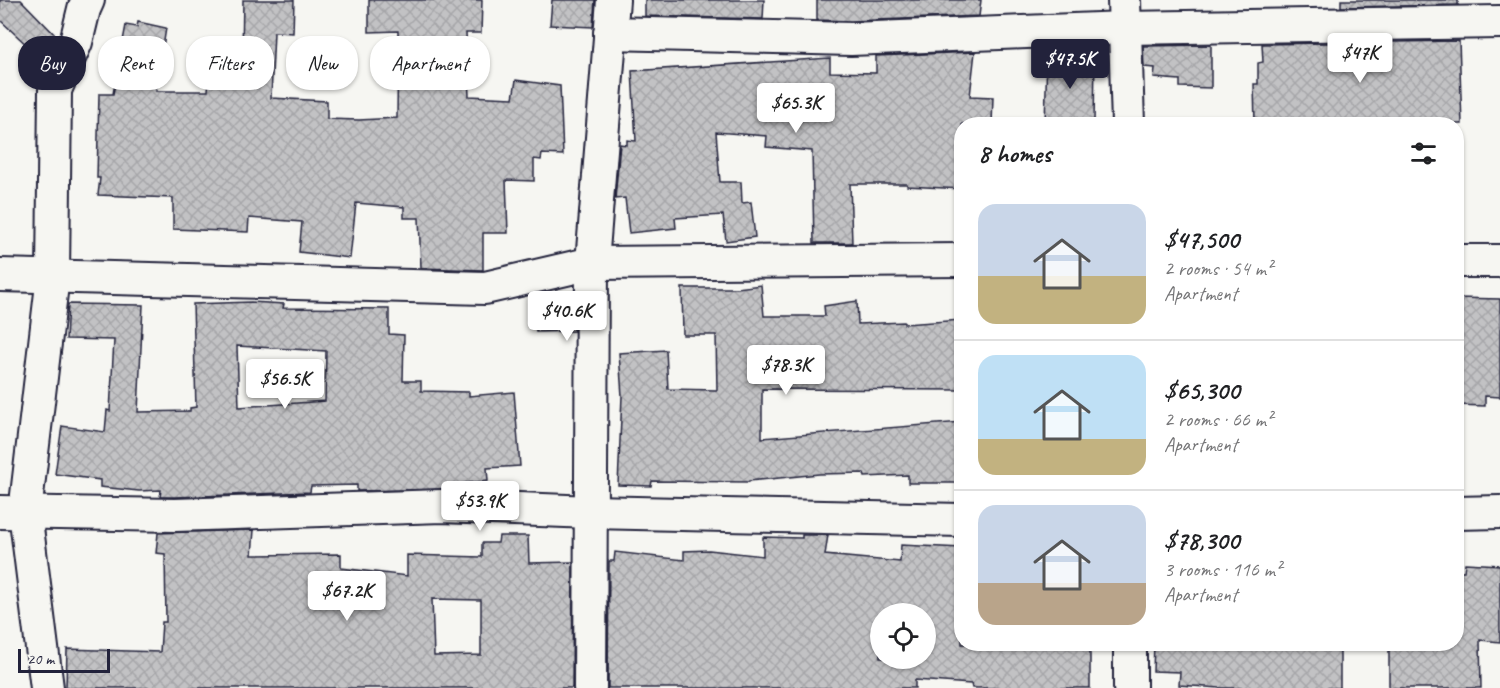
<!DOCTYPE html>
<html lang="en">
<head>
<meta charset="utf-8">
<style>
  :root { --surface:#fff; --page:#f6f6f6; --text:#202124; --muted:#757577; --line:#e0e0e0; --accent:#22223b }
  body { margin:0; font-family:Caveat,sans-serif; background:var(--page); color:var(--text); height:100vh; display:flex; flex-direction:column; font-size:22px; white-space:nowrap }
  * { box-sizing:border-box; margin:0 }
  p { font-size:20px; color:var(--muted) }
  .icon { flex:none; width:33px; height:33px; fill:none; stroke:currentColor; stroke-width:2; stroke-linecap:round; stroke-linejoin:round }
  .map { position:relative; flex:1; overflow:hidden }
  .drawer { position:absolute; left:954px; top:117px; width:510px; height:534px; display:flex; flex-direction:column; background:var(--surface); border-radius:24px; box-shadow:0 2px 4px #0004 }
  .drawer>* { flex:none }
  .hud { position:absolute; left:18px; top:36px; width:570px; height:54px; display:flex; gap:12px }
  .buttons { position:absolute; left:870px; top:603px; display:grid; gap:12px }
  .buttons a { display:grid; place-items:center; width:66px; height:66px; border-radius:50%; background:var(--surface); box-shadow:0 2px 4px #0004; font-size:30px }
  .scale { position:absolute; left:18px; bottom:15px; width:92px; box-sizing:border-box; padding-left:6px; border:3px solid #22223b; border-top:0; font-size:16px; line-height:21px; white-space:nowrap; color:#22223b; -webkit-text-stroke:4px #f6f6f2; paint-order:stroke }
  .price { position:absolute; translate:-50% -51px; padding:0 14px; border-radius:6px; background:#fff; color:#222; font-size:20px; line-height:39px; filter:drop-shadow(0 2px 3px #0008) }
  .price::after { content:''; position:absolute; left:50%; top:36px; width:18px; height:14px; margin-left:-9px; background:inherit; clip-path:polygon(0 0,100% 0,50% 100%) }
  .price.on { background:var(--accent); color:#fff }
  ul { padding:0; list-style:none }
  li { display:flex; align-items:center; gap:18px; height:150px; padding:0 24px }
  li+li { border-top:2px solid var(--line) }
  li span { display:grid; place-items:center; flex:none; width:168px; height:120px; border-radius:18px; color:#555 }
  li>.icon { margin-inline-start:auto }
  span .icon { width:72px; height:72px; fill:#fffc; stroke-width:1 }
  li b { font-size:26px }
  h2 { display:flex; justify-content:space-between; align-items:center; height:72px; padding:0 24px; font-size:26px }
  .tag { padding:0 21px; border-radius:24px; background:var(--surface); box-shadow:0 2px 4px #0004; font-size:21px; line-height:54px }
  .tag.on { background:var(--accent); color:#fff }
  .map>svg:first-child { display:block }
  .building { fill:url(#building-cross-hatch); stroke:#22223b; stroke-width:1.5; fill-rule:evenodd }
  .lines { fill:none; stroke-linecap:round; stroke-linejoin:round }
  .street-casing { stroke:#22223b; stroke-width:36 }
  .street { stroke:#f6f6f2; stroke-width:32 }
</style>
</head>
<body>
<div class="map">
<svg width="1500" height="688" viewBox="0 0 1500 688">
  <defs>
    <pattern id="building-cross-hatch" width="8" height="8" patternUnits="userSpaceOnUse" patternTransform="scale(1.5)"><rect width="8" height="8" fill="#c2c2c4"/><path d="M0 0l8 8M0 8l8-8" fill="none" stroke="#a6a6a9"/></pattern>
  </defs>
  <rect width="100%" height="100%" fill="#f6f6f2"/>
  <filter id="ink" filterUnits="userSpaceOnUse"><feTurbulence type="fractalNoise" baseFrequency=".0167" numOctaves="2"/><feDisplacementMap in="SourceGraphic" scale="12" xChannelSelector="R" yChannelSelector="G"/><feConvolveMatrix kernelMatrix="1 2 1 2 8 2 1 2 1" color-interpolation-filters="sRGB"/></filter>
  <g filter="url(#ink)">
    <!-- building -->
    <g class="building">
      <polygon points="0,0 21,0 58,38 47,64 0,20"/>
      <polygon points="243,0 294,0 293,33 274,32 271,98 327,101 327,119 359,120 397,118 398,31 369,32 369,0 482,0 481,33 466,33 469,96 513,98 516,80 560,86 563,155 542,154 541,160 534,159 534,181 506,180 508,233 483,233 483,270 421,268 419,218 404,218 404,207 356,203 350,258 299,252 302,222 249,218 248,232 173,229 173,198 98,195 100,178 97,178 99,94 113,94 126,25 137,27 138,22 166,28 156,91 208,91 210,63 225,63 242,53"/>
      <polygon points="552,0 595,0 593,27 550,25"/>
      <polygon points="645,0 764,0 763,19 645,16"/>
      <polygon points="817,0 981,0 979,16 851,21 817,20"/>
      <polygon points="1341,0 1458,0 1458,5 1341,7"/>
      <polygon points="1459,41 1462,124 1255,124 1254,84 1258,84 1258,63 1263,62 1262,44"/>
      <polygon points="1211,45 1211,88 1180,87 1180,80 1154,78 1155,68 1144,67 1143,46"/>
      <polygon points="975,52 970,96 993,97 992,124 962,124 962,189 907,186 907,184 850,184 852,243 814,243 812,151 766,147 767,136 716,132 720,182 741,182 742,203 751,202 755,237 726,241 723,215 675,218 676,228 629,233 625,198 615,199 620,144 627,145 627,140 636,141 632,71 830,58 830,72 876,73 876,56"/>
      <polygon points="1047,55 1095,57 1094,124 1045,124"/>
      <polygon points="761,285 764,316 825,316 824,306 857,301 858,324 904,322 904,324 962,320 962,390 762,389 762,438 962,422 962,483 908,483 908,475 865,477 864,473 819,474 749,481 749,482 652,481 651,486 618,485 622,396 619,353 666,350 668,389 717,390 716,335 683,335 682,288 737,288"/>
      <polygon points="574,298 574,331 536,332 534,300"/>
      <polygon points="1456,298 1500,299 1500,397 1485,396 1485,406 1456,405"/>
      <path d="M 251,302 L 284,304 L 283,308 L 389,309 L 389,334 L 404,335 L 403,381 L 421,381 L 421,391 L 469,392 L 469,396 L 514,392 L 520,466 L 487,468 L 488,481 L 458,484 L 458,489 L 357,491 L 357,485 L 311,486 L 310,492 L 175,497 L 160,497 L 161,490 L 139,491 L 100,487 L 100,480 L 55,474 L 62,426 L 105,432 L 107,410 L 110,411 L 114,340 L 66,339 L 68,304 L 143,305 L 138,412 L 190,411 L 190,408 L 196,407 L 193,304 ZM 237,346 L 326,351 L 325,401 L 239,407 Z"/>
      <path d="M 254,530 L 252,555 L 341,554 L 341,568 L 407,576 L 407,555 L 482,557 L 482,543 L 498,543 L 499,536 L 528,536 L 529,563 L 573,562 L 572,688 L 66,688 L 67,649 L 160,652 L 162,622 L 166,622 L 165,554 L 156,553 L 158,533 ZM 432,599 L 481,600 L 481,655 L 434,656 Z"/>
      <path d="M 802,535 L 828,535 L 825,555 L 900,562 L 901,545 L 962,548 L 962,644 L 1090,644 L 1090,688 L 972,688 L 971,684 L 915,680 L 915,688 L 608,688 L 609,561 L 614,561 L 615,552 L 684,560 L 684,551 L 709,550 L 763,556 L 763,537 L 802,538 ZM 880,614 L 926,614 L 926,658 L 880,658 Z"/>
      <polygon points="1465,563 1500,565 1500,642 1480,640 1481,688 1389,688 1389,644 1456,644 1456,571 1464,571"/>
      <polygon points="1154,644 1340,647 1340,688 1220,688 1179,685 1180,672 1153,671"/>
    </g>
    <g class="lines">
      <!-- street casing -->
      <g class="street-casing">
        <g id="street">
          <polyline points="1124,0 1128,124"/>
          <polyline points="610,33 851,39 1124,28 1500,22"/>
          <polyline points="1456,261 1500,261"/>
          <polyline points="0,275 485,288 592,263 962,260"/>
          <polyline points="0,512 175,515 442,506 591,512 962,520"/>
          <polyline points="1456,513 1500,512"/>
          <polyline points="1130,644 1130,688"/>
          <polyline points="47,688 25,512 53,276 55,90 76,42 84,9 88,0"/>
          <polyline points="590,688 592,263 613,0"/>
        </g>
      </g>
      <!-- street -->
      <use href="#street" class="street"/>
    </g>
  </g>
</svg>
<div class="buttons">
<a><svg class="icon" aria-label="locate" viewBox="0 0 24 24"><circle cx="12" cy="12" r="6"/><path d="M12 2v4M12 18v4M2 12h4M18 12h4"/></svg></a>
</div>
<div class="scale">20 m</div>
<b class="price" style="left:1360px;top:84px">$47K</b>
<b class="price on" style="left:1070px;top:90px">$47.5K</b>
<b class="price" style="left:796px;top:134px">$65.3K</b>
<b class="price" style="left:567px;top:342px">$40.6K</b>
<b class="price" style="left:786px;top:396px">$78.3K</b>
<b class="price" style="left:285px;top:410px">$56.5K</b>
<b class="price" style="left:480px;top:532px">$53.9K</b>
<b class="price" style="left:347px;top:622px">$67.2K</b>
<div class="hud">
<a class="tag on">Buy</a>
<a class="tag">Rent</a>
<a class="tag">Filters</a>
<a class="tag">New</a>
<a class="tag">Apartment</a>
</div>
<section class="drawer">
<h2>8 homes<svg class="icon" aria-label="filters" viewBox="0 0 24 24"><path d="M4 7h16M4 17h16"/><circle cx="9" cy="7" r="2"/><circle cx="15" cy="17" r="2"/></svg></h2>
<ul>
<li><span style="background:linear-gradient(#c9d6e8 60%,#c2b280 0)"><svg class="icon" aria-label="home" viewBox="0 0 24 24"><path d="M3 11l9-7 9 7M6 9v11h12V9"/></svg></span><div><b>$47,500</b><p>2 rooms · 54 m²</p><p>Apartment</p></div></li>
<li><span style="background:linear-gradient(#bfe0f5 70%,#c2b280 0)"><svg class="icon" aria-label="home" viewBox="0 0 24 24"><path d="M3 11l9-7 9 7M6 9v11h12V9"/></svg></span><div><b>$65,300</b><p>2 rooms · 66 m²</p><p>Apartment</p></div></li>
<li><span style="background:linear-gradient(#c9d6e8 65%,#b9a48a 0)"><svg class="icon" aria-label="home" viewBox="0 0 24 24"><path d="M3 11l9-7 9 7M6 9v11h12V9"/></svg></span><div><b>$78,300</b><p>3 rooms · 116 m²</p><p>Apartment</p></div></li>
</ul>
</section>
</div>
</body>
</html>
